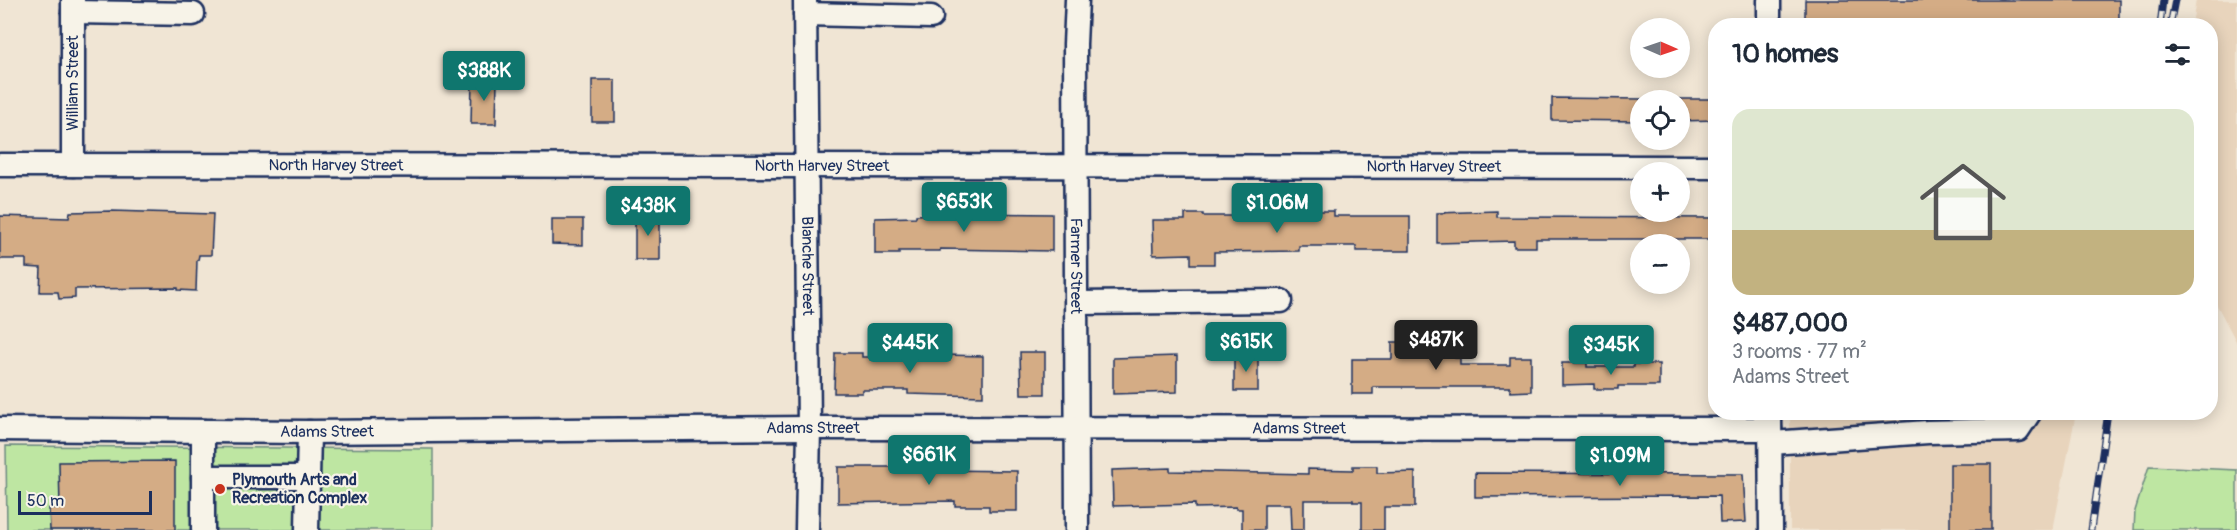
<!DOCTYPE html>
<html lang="en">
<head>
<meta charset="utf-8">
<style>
  :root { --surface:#fff; --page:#f2f2f3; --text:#1f2937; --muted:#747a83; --line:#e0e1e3; --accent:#0f766e }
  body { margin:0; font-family:Pangolin,sans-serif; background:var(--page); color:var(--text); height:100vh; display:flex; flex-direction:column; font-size:22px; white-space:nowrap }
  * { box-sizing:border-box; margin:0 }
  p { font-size:20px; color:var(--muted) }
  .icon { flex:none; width:33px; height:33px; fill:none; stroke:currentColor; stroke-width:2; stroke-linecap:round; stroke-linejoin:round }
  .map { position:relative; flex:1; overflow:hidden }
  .panel { position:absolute; left:1708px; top:18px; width:510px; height:402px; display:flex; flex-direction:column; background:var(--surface); border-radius:24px; box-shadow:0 3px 15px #0003 }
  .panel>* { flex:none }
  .needle { width:39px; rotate:92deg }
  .tools { position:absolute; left:1630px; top:18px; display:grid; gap:12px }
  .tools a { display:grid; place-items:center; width:60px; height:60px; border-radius:50%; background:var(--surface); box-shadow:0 3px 15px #0003; font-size:30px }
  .scale { position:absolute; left:18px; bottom:15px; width:134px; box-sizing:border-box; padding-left:6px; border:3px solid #1b2f5e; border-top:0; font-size:16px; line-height:21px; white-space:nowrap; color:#1b2f5e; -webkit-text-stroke:4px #f7f3e8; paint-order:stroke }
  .price { position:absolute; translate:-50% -51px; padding:0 14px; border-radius:6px; background:var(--accent); color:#fff; font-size:20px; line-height:39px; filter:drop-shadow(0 2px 3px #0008) }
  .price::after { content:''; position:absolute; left:50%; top:36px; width:18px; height:14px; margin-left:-9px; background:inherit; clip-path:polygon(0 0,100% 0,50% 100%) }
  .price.selected { background:#222; color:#fff }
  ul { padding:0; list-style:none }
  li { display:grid; align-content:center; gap:12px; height:318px; padding:0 24px }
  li+li { border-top:2px solid var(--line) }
  li span { display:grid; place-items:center; height:186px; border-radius:18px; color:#555 }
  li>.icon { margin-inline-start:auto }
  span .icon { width:108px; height:108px; fill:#fffc; stroke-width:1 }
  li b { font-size:26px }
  h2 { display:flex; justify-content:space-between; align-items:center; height:72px; padding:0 24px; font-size:26px }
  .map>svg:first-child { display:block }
  .built { fill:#e8d4bc }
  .green { fill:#bee6a2; stroke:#6c8a80; stroke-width:1.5 }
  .building { fill:#d4ac85; stroke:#1b2f5e; stroke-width:1.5 }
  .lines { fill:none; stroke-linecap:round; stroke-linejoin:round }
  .minor-casing { stroke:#1b2f5e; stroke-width:27 }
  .minor { stroke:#f7f3e8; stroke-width:22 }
  .rail-casing { stroke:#1b2f5e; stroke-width:7 }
  .rail { stroke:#f7f3e8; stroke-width:4.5; stroke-dasharray:14; stroke-linecap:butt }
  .poi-dot { fill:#c8321e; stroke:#f7f3e8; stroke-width:2 }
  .labels { text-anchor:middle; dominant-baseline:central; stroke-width:4.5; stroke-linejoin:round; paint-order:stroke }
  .street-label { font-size:16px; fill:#1b2f5e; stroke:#f7f3e8 }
  .poi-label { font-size:16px; font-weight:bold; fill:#1b2f5e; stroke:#f7f3e8; text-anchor:start }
</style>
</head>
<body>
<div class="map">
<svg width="2237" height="530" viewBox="0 0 2237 530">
  <rect width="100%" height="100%" fill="#f0e5d4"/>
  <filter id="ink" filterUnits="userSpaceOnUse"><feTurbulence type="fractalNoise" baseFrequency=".0167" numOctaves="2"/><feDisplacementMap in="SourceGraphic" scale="12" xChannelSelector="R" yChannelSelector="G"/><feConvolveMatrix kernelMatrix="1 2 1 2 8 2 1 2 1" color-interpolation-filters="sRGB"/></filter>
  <g filter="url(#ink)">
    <!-- built -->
    <g class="built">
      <polygon points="2196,0 2237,0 2237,343 2211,294 2211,26 2192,25"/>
      <polygon points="1790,413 2076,413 2053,530 1790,530"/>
    </g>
    <!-- green -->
    <g class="green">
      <polygon points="6,446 433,449 433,530 7,530"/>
      <polygon points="2149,466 2237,470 2237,530 2134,530 2135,511"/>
    </g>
    <!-- building -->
    <g class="building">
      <rect x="1805" y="0" width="314" height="26"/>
      <polygon points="472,80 497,80 496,124 471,124"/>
      <rect x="592" y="80" width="23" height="42"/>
      <polygon points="1552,98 1641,99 1641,121 1552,120"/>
      <polygon points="1680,99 1716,99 1716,120 1680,121"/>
      <polygon points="111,211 213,214 211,255 199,255 198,260 197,260 196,291 178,290 178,288 75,289 75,298 59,299 58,292 40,292 41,268 26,267 26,259 0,259 0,216 69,218 70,212"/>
      <polygon points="1313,211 1334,211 1334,216 1410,216 1410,251 1356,251 1356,246 1299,246 1299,251 1214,252 1214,264 1191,264 1191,254 1153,255 1152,220 1185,220 1185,214 1203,214 1203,216 1313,216"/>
      <polygon points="1497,211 1497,217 1716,218 1716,239 1536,239 1536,247 1514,247 1514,241 1437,243 1437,213"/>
      <polygon points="643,212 660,212 660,260 635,260 635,218 643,218"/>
      <polygon points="955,213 1052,214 1052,251 940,249 940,251 899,251 899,254 875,254 875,218 916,217 916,215"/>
      <polygon points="552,219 583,219 583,245 552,244"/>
      <polygon points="1392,342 1413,342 1413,346 1455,346 1455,358 1460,358 1460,365 1510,365 1510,357 1531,357 1531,391 1510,392 1510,387 1373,387 1373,394 1352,394 1352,359 1392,359"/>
      <polygon points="1020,352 1045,352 1045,394 1021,394"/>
      <polygon points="835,353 862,353 862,357 908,357 908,354 983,356 983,396 908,394 908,390 862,390 862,393 834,393"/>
      <rect x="1234" y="355" width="24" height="36"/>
      <polygon points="1177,356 1177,392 1113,394 1113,358"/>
      <polygon points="1562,363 1587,363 1587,367 1634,367 1634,364 1659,364 1659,386 1618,386 1618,389 1594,389 1594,384 1562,385"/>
      <polygon points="175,461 175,530 50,530 49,508 60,508 59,462"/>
      <polygon points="915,464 939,464 939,470 1017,471 1017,511 989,511 989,506 955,506 955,501 838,503 838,467 915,467"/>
      <rect x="1950" y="464" width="41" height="66"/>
      <polygon points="1353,466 1377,466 1377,473 1415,472 1415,507 1384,507 1384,530 1362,530 1362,502 1353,502 1353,500 1304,500 1304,530 1291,530 1290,504 1264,504 1264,530 1242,530 1242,509 1236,509 1236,507 1195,508 1195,504 1113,506 1112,470 1170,468 1170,471 1308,474 1308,469 1353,470"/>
      <polygon points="1475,473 1743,474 1746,522 1720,523 1719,496 1475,497"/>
    </g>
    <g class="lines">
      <!-- minor casing -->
      <g class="minor-casing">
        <g id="minor">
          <path id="s1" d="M 805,0 L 809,428 L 807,530"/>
          <path id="s2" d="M 1077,0 L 1075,44 L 1077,530"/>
          <polyline points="1769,0 1769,26"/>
          <polyline points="73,12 193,14"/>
          <polyline points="805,14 931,17"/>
          <path id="s3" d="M 0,165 L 1716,167"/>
          <polyline points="73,165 73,0"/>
          <polyline points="1077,303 1281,301"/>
          <polyline points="1770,412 1771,530"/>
          <path id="s4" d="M 0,429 L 309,432 L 809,428 L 1770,429"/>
          <polyline points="203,431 203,530"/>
          <polyline points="1771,443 1928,432 2018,430 2030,412"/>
          <polyline points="203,477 308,477"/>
          <polyline points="307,530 309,432"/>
        </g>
      </g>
      <!-- minor -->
      <use href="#minor" class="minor"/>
      <!-- rail casing -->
      <g class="rail-casing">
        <g id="rail">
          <polyline points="2160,26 2163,0"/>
          <polyline points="2170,26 2175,0"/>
          <polyline points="2091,530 2108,412"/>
        </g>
      </g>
      <!-- rail -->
      <use href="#rail" class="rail"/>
    </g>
  </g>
  <!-- markers -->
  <circle class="poi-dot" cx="220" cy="489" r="6"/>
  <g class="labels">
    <!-- street labels -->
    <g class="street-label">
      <text transform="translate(73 83) rotate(-90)">William Street</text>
      <text stroke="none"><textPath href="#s3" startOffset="336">North Harvey Street</textPath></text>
      <text stroke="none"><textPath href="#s3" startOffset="822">North Harvey Street</textPath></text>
      <text stroke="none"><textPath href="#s3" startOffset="1434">North Harvey Street</textPath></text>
      <text stroke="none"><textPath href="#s1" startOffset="266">Blanche Street</textPath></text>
      <text stroke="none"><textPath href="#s2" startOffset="266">Farmer Street</textPath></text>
      <text stroke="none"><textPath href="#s4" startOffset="813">Adams Street</textPath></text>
      <text stroke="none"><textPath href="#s4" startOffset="1299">Adams Street</textPath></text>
      <text stroke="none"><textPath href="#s4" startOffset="327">Adams Street</textPath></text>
    </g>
    <!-- poi labels -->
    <g class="poi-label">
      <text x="232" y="480">Plymouth Arts and<tspan x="232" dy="18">Recreation Complex</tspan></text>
    </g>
  </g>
</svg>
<div class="tools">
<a><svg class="needle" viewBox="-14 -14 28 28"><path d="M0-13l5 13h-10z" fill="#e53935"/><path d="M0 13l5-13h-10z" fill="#747a83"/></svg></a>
<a><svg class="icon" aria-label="locate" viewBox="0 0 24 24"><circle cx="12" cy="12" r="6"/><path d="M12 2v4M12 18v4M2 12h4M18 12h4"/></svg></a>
<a>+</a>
<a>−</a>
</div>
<div class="scale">50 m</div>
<b class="price" style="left:484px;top:102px">$388K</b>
<b class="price" style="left:964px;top:233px">$653K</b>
<b class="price" style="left:1277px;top:234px">$1.06M</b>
<b class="price" style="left:648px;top:237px">$438K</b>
<b class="price selected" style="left:1436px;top:371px">$487K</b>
<b class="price" style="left:1246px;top:373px">$615K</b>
<b class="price" style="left:910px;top:374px">$445K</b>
<b class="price" style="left:1611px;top:376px">$345K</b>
<b class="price" style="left:929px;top:486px">$661K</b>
<b class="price" style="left:1620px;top:487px">$1.09M</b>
<section class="panel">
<h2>10 homes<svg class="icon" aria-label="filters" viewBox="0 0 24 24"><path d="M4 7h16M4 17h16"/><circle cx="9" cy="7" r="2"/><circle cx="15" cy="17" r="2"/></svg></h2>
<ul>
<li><span style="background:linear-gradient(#dfe7d0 65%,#c2b280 0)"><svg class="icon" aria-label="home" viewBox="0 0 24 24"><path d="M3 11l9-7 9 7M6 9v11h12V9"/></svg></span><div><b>$487,000</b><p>3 rooms · 77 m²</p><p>Adams Street</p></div></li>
</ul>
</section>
</div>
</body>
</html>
